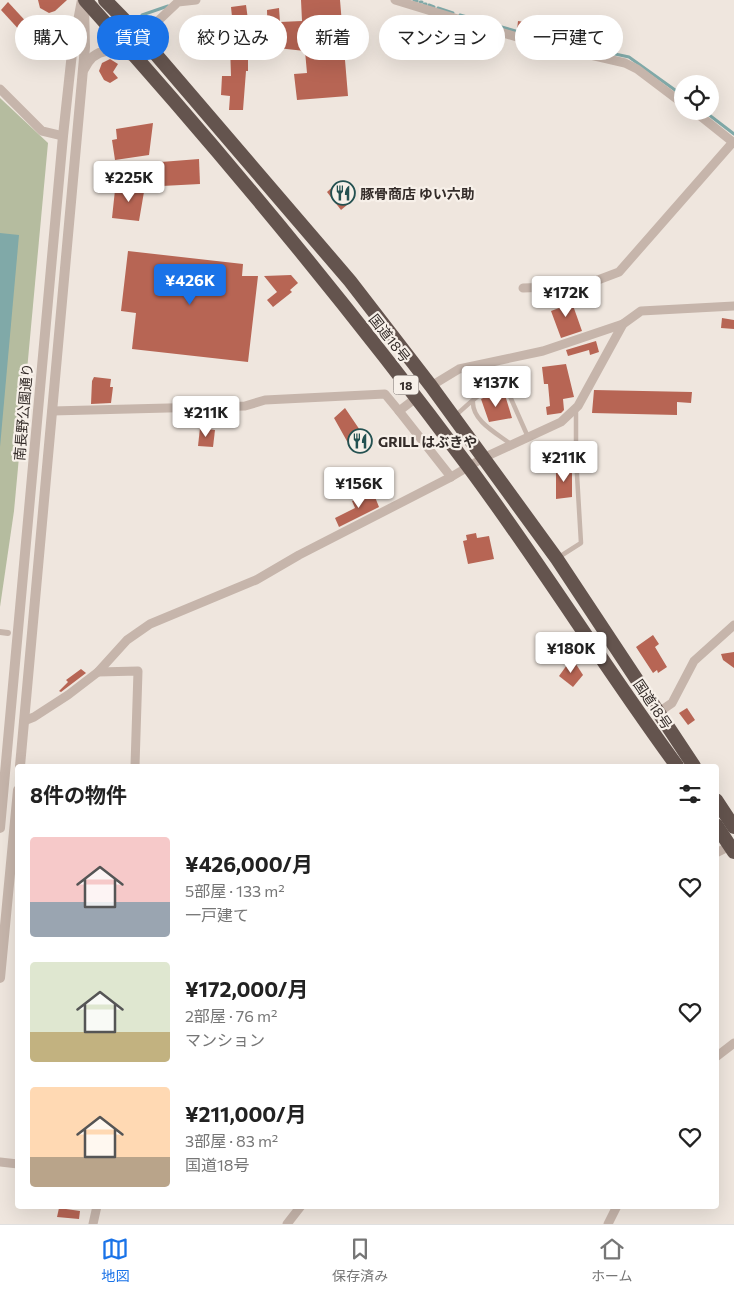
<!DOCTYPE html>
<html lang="ja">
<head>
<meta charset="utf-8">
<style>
  :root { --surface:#fff; --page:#f2f2f2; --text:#222; --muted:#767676; --line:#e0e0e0; --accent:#1a73e8 }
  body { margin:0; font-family:Commissioner,"Noto Sans JP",sans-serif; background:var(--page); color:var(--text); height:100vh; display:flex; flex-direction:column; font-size:19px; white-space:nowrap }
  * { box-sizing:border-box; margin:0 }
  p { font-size:16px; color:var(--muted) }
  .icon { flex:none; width:28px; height:28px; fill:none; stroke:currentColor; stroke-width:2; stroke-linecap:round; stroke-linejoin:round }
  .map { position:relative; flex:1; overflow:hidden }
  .side { position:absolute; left:15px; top:764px; width:704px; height:445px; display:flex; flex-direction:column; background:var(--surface); border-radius:5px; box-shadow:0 5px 20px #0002 }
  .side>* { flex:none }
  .guide { position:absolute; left:15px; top:15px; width:705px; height:45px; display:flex; gap:10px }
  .fabs { position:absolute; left:674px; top:75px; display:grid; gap:10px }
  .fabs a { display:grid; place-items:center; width:45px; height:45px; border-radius:50%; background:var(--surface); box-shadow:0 5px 20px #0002; font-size:25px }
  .price { position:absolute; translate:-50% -42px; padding:0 11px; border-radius:5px; background:#fff; color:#222; font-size:16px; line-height:32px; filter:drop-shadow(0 1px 2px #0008) }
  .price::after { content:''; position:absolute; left:50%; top:30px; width:15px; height:11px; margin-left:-8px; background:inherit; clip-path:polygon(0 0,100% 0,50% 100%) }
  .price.selected { background:var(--accent); color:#fff }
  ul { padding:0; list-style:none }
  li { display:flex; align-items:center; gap:15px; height:125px; padding:0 15px }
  li span { display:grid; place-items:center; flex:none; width:140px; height:100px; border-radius:5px; color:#555 }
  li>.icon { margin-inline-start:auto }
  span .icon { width:60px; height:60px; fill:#fffc; stroke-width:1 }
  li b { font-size:21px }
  h2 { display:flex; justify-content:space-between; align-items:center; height:60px; padding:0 15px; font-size:21px }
  .tag { padding:0 18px; border-radius:22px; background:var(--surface); box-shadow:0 5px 20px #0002; font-size:18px; line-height:45px }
  .tag.selected { background:var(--accent); color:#fff }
  .tabs { display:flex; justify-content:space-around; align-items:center; height:70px; border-top:1px solid var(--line); background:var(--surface); font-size:14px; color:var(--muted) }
  .tabs a { display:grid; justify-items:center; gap:2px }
  .tabs .selected { color:var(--accent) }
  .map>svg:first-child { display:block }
  .green { fill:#b5bc9f }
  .water { fill:#80a9a8 }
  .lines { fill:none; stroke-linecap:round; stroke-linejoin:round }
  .stream { stroke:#80a9a8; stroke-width:3 }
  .building { fill:#b76554 }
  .service { stroke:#c6b5ab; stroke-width:4.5 }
  .pedestrian { stroke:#c6b5ab; stroke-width:6 }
  .minor { stroke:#c6b5ab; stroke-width:9 }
  .tertiary { stroke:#c6b5ab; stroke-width:10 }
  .trunk { stroke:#64544e; stroke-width:14 }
  .labels { text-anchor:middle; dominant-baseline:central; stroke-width:4.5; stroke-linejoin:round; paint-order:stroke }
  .shield { fill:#f7f0e9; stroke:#6e6763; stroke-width:1 }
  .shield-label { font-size:12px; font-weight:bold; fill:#342c29 }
  .poi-label { font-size:14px; font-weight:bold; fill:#342c29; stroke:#f7f0e9; text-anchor:start }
  .street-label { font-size:14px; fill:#342c29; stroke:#f7f0e9 }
</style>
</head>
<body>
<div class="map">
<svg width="734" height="1224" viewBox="0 0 734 1224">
  <rect width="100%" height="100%" fill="#efe6de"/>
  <!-- green -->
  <polygon class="green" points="0,98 48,143 14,511 0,607"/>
  <!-- water -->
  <polygon class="water" points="0,233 19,235 0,447"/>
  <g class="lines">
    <!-- stream -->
    <g class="stream">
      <polyline points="414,0 417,1"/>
      <polyline points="420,2 422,2"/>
      <polyline points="424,4 426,4"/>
      <polyline points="429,5 434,7"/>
      <polyline points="438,8 453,13"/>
      <polyline points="142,15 168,6"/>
      <polyline points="460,15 526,34"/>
      <polyline points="528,35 531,35"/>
      <polyline points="536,37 629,57 682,95"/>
      <polyline points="704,111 734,134"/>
    </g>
  </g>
  <!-- building -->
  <g class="building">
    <polygon points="38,0 67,0 55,11 49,13 40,8"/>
    <polygon points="301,0 340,0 348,96 297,100 294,74 307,73 305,51 268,47 267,10 279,8 280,22 302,21"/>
    <polygon points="8,2 31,27 23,34 1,10"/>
    <polygon points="246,5 249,27 227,29 225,18 232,17 231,7"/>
    <polygon points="518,21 531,23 530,32 517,30"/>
    <polygon points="230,46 248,46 248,71 246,71 243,110 229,110 230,96 221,95 222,76 231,76"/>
    <polygon points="110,59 118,64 113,72 118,78 110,83 104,80 99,71 102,63"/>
    <polygon points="153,123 149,155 115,160 112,140 117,139 116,129"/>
    <polygon points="199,159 200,184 162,186 161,162"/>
    <polygon points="338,182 353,200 341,210 327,192"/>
    <polygon points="125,184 145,186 139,221 112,218 115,190 124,191"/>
    <polygon points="128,251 243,264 242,276 258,276 248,362 132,349 136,313 121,311"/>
    <polygon points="291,275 298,283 290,290 292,292 273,307 267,300 277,292 264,276"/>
    <polygon points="570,297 582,331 561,338 551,311 559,308 557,301"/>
    <polygon points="722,318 734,320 734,329 721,328"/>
    <polygon points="596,341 599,352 590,355 589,350 568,356 566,350"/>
    <polygon points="566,364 574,397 563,399 564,410 561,413 547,415 546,407 550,406 548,384 544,384 542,367"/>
    <polygon points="94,377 111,379 110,387 113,387 111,403 91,404 92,381"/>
    <polygon points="594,390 692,392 691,403 677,402 677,415 592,413"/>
    <polygon points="494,393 495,395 505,395 512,418 489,422 481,399"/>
    <polygon points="345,408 370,445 358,453 350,442 348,443 334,418"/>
    <polygon points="200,428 215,430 213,447 198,446"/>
    <polygon points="556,468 572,468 572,497 556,499"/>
    <polygon points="373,492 379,507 339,527 335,518 355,508 352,501"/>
    <polygon points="476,533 477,538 489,536 494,559 468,564 463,541 467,540 466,535"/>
    <polygon points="653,635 659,644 655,647 667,667 658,673 657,670 653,673 636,647"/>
    <polygon points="734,652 734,668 723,660 721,654"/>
    <polygon points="572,658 583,675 573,687 559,676"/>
    <polygon points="81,669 86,673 61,692 59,691 68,682 66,680"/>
    <polygon points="687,708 695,720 688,725 679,713"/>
    <polygon points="59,1208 80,1211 79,1219 57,1217"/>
  </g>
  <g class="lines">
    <!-- service -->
    <g class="service">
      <path d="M 473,402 C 472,421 498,434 512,445"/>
      <path d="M 455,416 C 467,406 492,377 508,392 L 528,437"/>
      <polyline points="559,557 581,543 576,458 576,409"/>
    </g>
    <!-- pedestrian -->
    <polyline class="pedestrian" points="0,632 8,633"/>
    <!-- minor -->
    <g class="minor">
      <polyline points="395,0 530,41 625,63 637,69 682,103"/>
      <polyline points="141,37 178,2 196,0"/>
      <polyline points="0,89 42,131 63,136"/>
      <polyline points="694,111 734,143"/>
      <polyline points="523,288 582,286 619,272 733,142"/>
      <polyline points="431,386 459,369 543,351 623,324"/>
      <polyline points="52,411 245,406 265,400 385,394 399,411 416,398"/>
      <polyline points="399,411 451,477"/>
      <polyline points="98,672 138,671 135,766"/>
      <polyline points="659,712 672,703 694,661 734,625"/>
      <polyline points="24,721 34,717 68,695 98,672 127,640 150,624 256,580 299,555 451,477 483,458 561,422 578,406 623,324 641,311 734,306"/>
      <polyline points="716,853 730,846"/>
      <polyline points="716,1057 734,1043"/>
      <polyline points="0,1162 18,1164"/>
      <polyline points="93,1224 97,1206"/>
      <polyline points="287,1224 301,1206"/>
      <polyline points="608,1224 617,1206"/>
    </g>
    <!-- tertiary -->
    <g class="tertiary">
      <path d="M 84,69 C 95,46 115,48 135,58"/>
      <polyline points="20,766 85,47 84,6"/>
      <polyline points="0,828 63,136 72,53 82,0"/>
      <polyline points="0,978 18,790"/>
    </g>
    <!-- trunk -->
    <g class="trunk">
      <path d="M 85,0 C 220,150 348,305 468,466 C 541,564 605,668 677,766"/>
      <polyline points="105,0 141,37 350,281 431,386 557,559 694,766"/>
      <polyline points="716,800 734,827"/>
      <polyline points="716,825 734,852"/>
    </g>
  </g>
  <!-- icons -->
  <defs>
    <g id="restaurant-ring" transform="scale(1.25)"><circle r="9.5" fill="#f7f0e9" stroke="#245151" stroke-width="1.5"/><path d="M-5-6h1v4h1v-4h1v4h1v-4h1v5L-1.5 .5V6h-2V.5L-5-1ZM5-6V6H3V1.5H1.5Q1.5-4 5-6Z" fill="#245151"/></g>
  </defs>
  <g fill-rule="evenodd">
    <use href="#restaurant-ring" x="343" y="193"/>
    <use href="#restaurant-ring" x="360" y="441"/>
  </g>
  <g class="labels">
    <!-- shield labels -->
    <rect class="shield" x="393.5" y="375.5" width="25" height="19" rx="4"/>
    <g class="shield-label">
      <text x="406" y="385">18</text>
    </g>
    <!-- poi labels -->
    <g class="poi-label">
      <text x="360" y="193">豚骨商店 ゆい六助</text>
      <text x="378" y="441">GRILL はぶきや</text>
    </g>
    <!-- street labels -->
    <g class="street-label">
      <text transform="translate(390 338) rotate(52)">国道18号</text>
      <text transform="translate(23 412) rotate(-85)">南長野公園通り</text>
      <text transform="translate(653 704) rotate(56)">国道18号</text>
    </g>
  </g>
</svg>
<div class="fabs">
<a><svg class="icon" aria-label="locate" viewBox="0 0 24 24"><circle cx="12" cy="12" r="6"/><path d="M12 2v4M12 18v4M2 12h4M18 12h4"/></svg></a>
</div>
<b class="price" style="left:129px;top:203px">¥225K</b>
<b class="price selected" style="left:190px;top:306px">¥426K</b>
<b class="price" style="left:566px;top:318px">¥172K</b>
<b class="price" style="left:496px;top:408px">¥137K</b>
<b class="price" style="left:206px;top:438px">¥211K</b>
<b class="price" style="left:564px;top:483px">¥211K</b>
<b class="price" style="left:359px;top:509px">¥156K</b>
<b class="price" style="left:571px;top:674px">¥180K</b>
<div class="guide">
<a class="tag">購入</a>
<a class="tag selected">賃貸</a>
<a class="tag">絞り込み</a>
<a class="tag">新着</a>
<a class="tag">マンション</a>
<a class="tag">一戸建て</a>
</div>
<section class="side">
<h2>8件の物件<svg class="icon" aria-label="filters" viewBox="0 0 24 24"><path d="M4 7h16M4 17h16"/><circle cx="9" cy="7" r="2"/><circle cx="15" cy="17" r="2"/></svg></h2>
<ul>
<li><span style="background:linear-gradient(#f6c9c9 65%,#9aa5b1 0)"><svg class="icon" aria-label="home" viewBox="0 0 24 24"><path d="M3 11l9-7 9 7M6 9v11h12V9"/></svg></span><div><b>¥426,000/月</b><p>5部屋 · 133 m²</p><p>一戸建て</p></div><svg class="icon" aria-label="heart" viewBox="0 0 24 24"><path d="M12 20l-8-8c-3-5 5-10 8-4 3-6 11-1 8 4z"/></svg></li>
<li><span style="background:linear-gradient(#dfe7d0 70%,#c2b280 0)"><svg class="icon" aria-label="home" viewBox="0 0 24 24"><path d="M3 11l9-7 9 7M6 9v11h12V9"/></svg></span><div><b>¥172,000/月</b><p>2部屋 · 76 m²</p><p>マンション</p></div><svg class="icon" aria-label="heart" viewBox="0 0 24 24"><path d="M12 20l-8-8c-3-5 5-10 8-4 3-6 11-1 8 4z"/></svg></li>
<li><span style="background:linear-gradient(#ffd9b3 70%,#b9a48a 0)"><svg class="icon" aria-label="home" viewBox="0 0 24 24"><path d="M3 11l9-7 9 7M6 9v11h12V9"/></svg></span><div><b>¥211,000/月</b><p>3部屋 · 83 m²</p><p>国道18号</p></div><svg class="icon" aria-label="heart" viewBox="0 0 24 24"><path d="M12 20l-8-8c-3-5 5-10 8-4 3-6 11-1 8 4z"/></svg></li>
</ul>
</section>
</div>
<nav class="tabs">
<a class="selected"><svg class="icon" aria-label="map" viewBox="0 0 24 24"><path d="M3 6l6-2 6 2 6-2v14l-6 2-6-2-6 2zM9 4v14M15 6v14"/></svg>地図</a>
<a><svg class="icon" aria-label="saved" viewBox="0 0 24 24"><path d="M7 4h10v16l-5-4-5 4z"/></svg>保存済み</a>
<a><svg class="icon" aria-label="home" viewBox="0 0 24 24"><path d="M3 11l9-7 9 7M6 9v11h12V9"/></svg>ホーム</a>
</nav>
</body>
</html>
